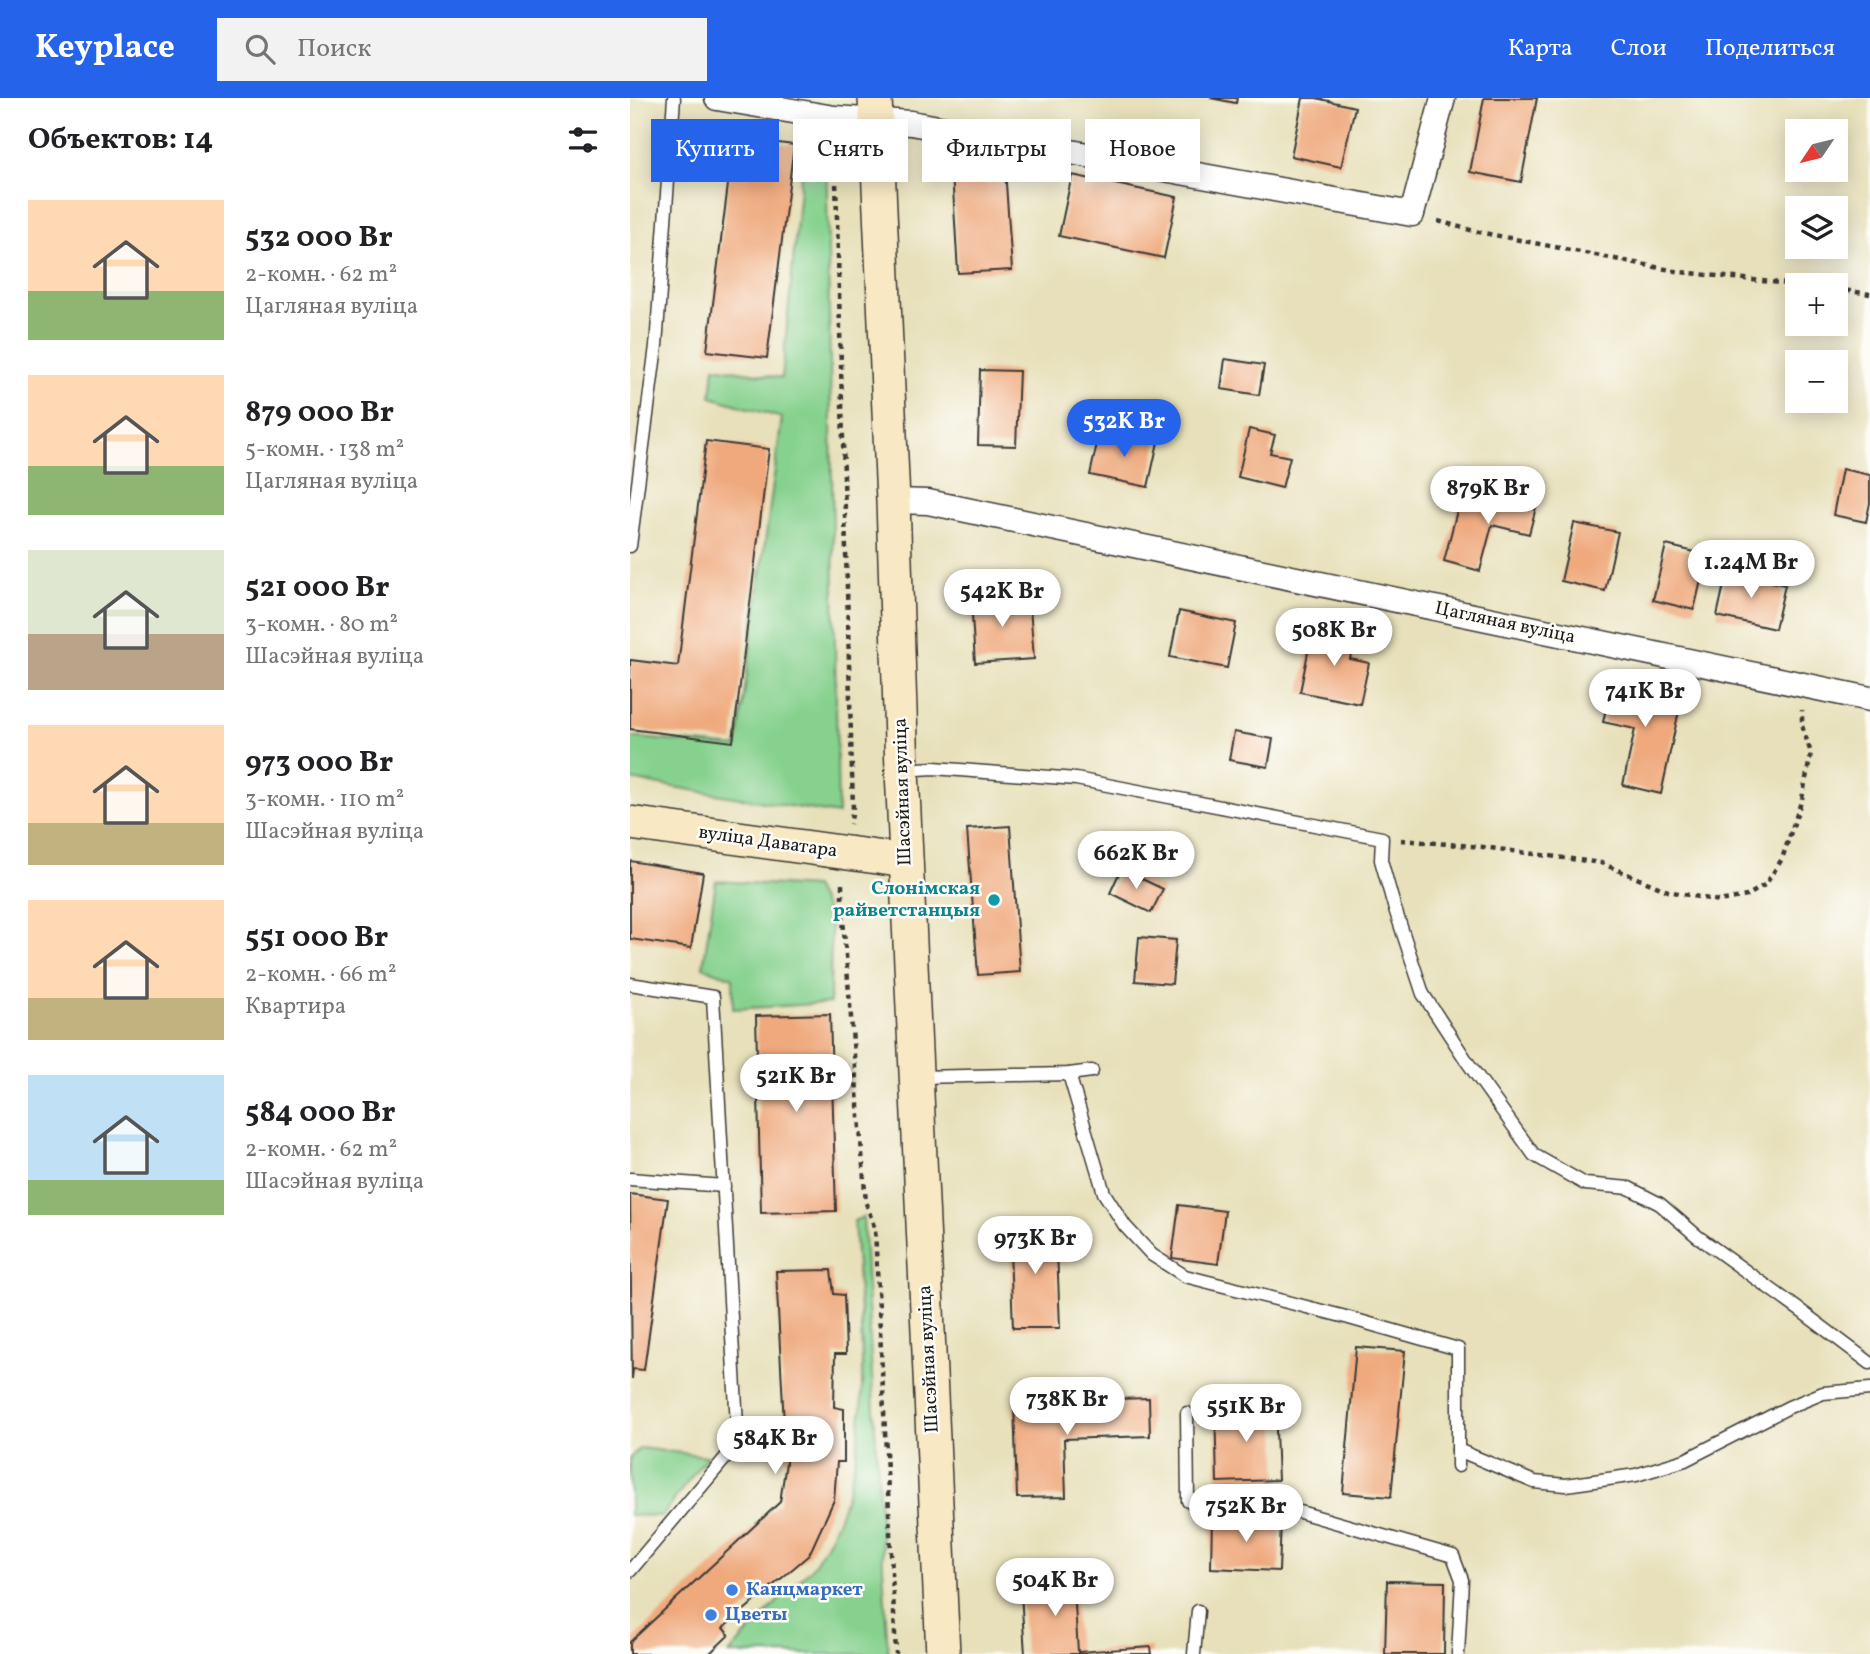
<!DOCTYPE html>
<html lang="ru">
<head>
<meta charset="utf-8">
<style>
  :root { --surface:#fff; --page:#f2f2f2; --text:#202124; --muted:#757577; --accent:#2563eb }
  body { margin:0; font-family:Vollkorn,serif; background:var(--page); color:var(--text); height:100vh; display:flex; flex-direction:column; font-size:26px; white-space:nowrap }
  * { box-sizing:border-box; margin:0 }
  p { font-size:23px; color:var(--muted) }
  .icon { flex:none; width:38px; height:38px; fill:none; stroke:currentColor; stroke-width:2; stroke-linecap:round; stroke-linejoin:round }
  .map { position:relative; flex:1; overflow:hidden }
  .details { display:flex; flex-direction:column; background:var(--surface); width:630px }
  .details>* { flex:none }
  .hud { position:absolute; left:21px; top:21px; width:665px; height:63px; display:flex; gap:14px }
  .needle { width:46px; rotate:235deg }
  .buttons { position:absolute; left:1155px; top:21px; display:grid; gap:14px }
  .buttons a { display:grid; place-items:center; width:63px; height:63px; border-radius:0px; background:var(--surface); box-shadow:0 4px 18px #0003; font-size:35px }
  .price { position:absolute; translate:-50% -60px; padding:0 16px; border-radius:24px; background:#fff; color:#222; font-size:23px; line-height:46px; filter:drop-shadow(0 2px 4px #0008) }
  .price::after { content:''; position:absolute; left:50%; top:42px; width:21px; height:16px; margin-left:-10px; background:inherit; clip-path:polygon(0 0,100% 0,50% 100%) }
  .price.active { background:var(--accent); color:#fff }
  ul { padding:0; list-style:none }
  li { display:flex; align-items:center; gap:21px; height:175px; padding:0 28px }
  li span { display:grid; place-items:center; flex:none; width:196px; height:140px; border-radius:0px; color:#555 }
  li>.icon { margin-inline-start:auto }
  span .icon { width:84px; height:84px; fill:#fffc; stroke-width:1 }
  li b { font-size:30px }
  h2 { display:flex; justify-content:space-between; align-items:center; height:84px; padding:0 28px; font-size:30px }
  .tag { padding:0 24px; border-radius:0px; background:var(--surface); box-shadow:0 4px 18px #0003; font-size:24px; line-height:63px }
  .tag.active { background:var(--accent); color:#fff }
  header { display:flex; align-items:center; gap:42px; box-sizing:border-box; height:98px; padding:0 35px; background:var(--accent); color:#fff }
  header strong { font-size:33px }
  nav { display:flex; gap:38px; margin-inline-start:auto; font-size:24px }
  .search { width:490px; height:63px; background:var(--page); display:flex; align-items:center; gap:18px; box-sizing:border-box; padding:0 24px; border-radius:0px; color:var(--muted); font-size:26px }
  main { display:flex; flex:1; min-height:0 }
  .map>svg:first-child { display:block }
  .green { fill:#86d18e; stroke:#517655; stroke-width:2 }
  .building { fill:#efa97d }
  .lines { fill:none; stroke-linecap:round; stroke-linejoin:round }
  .lane-casing { stroke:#3a3934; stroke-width:15 }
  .street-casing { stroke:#3a3934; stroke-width:27 }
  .secondary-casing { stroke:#3a3934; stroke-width:36 }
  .path { stroke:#3a3934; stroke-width:4.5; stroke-dasharray:5 5; stroke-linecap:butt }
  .lane { stroke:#fff; stroke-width:12 }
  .street { stroke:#fff; stroke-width:24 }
  .secondary { stroke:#f8e8c3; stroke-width:33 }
  .culture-dot { fill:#0f9aa8; stroke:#fdfcf7; stroke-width:2.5 }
  .shop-dot { fill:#3f7fe0; stroke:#fdfcf7; stroke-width:2.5 }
  .labels { text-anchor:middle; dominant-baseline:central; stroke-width:5; stroke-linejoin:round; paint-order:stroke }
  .street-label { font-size:19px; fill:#1c1c1c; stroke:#fdfcf7 }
  .culture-label { font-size:19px; font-weight:bold; fill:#0d838f; stroke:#fdfcf7; text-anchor:end }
  .shop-label { font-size:19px; font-weight:bold; fill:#366cbe; stroke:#fdfcf7; text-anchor:start }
</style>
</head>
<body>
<header>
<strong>Keyplace</strong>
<div class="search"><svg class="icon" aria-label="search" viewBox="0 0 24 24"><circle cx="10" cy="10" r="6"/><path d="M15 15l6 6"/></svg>Поиск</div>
<nav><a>Карта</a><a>Слои</a><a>Поделиться</a></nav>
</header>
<main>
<section class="details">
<h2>Объектов: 14<svg class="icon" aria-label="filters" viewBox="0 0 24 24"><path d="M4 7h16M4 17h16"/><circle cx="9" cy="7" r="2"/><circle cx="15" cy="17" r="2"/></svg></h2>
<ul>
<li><span style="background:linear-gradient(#ffd9b3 65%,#8fb573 0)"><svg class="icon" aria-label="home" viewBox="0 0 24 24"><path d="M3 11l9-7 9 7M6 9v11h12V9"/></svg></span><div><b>532 000 Br</b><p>2-комн. · 62 m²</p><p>Цагляная вуліца</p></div></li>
<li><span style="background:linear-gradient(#ffd9b3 65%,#8fb573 0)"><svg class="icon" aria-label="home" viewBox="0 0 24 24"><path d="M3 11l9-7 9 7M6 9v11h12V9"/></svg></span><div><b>879 000 Br</b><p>5-комн. · 138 m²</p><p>Цагляная вуліца</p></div></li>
<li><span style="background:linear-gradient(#dfe7d0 60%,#b9a48a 0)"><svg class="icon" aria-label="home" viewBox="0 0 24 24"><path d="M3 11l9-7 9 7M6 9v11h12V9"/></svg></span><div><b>521 000 Br</b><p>3-комн. · 80 m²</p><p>Шасэйная вуліца</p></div></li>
<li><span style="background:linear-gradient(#ffd9b3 70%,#c2b280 0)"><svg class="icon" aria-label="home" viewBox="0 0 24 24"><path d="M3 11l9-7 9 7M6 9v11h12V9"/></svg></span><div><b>973 000 Br</b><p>3-комн. · 110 m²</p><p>Шасэйная вуліца</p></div></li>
<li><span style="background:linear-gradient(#ffd9b3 70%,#c2b280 0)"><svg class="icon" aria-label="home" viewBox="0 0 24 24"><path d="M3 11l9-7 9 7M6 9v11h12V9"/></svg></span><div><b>551 000 Br</b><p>2-комн. · 66 m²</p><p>Квартира</p></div></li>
<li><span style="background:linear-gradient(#bfe0f5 75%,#8fb573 0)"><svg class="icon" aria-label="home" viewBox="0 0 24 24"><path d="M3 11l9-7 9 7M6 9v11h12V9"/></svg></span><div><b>584 000 Br</b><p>2-комн. · 62 m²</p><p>Шасэйная вуліца</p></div></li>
</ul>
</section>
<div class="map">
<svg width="1240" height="1556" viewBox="0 0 1240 1556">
  <rect width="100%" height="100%" fill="#fdfcf7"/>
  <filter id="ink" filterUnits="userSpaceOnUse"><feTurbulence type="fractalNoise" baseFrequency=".0143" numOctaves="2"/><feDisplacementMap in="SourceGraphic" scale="14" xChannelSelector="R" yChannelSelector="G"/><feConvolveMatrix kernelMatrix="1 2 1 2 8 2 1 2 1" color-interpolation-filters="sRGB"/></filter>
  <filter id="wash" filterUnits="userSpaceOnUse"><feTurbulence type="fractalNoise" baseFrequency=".00686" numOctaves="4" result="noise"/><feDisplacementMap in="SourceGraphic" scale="28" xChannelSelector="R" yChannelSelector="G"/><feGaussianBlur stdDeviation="1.57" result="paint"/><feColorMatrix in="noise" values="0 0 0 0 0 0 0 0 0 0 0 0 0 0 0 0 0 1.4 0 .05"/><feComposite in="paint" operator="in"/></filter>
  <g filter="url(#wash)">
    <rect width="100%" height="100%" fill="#e7e0ba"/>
    <!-- green -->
    <g class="green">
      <polygon points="175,37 196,42 208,716 0,682 0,639 107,649 152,320 81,299 84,269 152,280"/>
      <polygon points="86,783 184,789 201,821 200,905 103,911 103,880 73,869"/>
      <path d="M 233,1119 L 258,1556 L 99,1556 C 117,1536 135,1516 154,1497 C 165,1486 179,1475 187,1462 C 251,1363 230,1234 224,1123 Z"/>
      <polygon points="10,1350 77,1358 32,1418 0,1417 0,1360"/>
    </g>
    <g id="blocks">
      <!-- building -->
      <g class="building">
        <polygon points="580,0 607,0 606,5"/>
        <polygon points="673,0 686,0 725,9 711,69 661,58"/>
        <polygon points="854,0 907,0 891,84 840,74"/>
        <polygon points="104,39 164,47 137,260 77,253"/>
        <polygon points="375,71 382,172 328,175 322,74"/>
        <polygon points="442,77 547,99 534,160 429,138"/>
        <polygon points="595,261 634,267 629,297 591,291"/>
        <polygon points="350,272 389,273 386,348 348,347"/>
        <polygon points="619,331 645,337 640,355 660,359 652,390 608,379"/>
        <polygon points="470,332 528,344 518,389 460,377"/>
        <polygon points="76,343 139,351 103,644 0,631 0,562 48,568"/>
        <polygon points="1212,371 1240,377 1240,405 1236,424 1203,417"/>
        <polygon points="869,387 909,398 899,436 862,427 850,473 814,463 829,405 863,414"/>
        <polygon points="944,425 988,434 975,493 931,483"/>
        <polygon points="1036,447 1077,457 1064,512 1023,502"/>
        <polygon points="1097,473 1155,487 1145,531 1087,518"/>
        <polygon points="399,497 404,561 345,565 341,501"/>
        <polygon points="549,513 606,525 597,570 540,559"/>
        <polygon points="683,530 725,538 720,561 739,565 730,606 670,594"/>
        <polygon points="983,579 1053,594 1031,696 993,687 1005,631 973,624"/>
        <polygon points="604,634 643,641 638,669 599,662"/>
        <polygon points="380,728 390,874 348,877 337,731"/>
        <polygon points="0,763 73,775 61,850 0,841"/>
        <polygon points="491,771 533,791 521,815 480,795"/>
        <polygon points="509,839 546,842 542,886 505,883"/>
        <polygon points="200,916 206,1113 131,1115 126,918"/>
        <polygon points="0,1096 38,1101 14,1272 3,1271 2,1281"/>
        <polygon points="549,1107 595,1113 588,1166 542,1160"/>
        <polygon points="426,1124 430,1230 383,1230 379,1127"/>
        <polygon points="201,1172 204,1196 214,1197 216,1256 205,1256 204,1309 214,1311 214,1364 207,1364 204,1402 179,1457 93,1530 99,1537 79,1556 0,1556 0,1544 150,1404 156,1365 146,1173"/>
        <polygon points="726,1249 775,1253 761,1399 713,1395"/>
        <polygon points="519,1300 520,1338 434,1341 436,1399 387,1400 384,1304"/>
        <polygon points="645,1308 648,1382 587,1384 585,1309"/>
        <polygon points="582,1420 651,1423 649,1473 581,1470"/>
        <polygon points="443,1476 448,1554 521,1549 522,1556 395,1556 390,1480"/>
        <polygon points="757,1483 815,1484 814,1556 755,1556"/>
      </g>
    </g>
  </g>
  <g filter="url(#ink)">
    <use href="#blocks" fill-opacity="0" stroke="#3a3934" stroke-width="2"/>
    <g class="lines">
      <!-- lane casing -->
      <g class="lane-casing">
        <g id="lane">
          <polyline points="0,448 26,248 44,0"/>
          <polyline points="272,672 304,670 446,681 752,740 751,762 764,808 793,896 838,965 904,1057 955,1086 999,1090 1030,1106 1067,1138 1171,1213 1240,1265"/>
          <polyline points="0,886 83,899 108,1345 0,1473"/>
          <polyline points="439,976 474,1095 495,1128 522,1157 555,1178 712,1218 828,1251 828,1368"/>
          <polyline points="287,979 439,976 462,973"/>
          <polyline points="0,1081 94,1088"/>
          <polyline points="557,1315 558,1403 649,1408 823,1458 832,1482 828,1556"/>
          <polyline points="828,1352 904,1384 936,1387 1006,1377 1055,1362 1159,1309 1193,1295 1240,1291"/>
          <polyline points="564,1556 568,1513"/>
        </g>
      </g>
      <!-- street casing -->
      <g class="street-casing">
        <g id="street">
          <polyline points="87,0 204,20 281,25 782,116 813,0"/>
          <polyline points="263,403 298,404 1240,601"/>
        </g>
      </g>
      <!-- secondary casing -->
      <g class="secondary-casing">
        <g id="secondary">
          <polyline points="245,0 263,403 272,672 313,1556"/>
          <polyline points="0,725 276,763"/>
        </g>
      </g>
      <!-- path -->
      <g class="path">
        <polyline points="205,46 223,712 220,726"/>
        <polyline points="808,123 844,133 1051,174 1168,187"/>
        <polyline points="1206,191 1240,196"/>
        <polyline points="771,742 853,749 971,765 1038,793 1089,803 1117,798 1136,786 1152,761 1172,701 1181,655 1172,628 1172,612"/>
        <polyline points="212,786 212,808 236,1105 245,1131 266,1556"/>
      </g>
      <!-- lane -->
      <use href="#lane" class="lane"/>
      <!-- street -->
      <use href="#street" class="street"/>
      <!-- secondary -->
      <use href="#secondary" class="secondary"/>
    </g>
  </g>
  <!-- markers -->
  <circle class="culture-dot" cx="364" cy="802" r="7"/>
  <g class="shop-dot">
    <circle cx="102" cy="1492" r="7"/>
    <circle cx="81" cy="1517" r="7"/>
  </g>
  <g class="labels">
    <!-- street labels -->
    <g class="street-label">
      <text transform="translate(875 525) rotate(12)">Цагляная вуліца</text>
      <text transform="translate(273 694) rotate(-92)">Шасэйная вуліца</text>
      <text transform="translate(138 744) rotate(8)">вуліца Даватара</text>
      <text transform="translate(299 1261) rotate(-93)">Шасэйная вуліца</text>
    </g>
    <!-- culture labels -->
    <g class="culture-label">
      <text x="350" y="791">Слонімская<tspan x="350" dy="22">райветстанцыя</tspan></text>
    </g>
    <!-- shop labels -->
    <g class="shop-label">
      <text x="116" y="1492">Канцмаркет</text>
      <text x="95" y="1517">Цветы</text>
    </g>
  </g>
</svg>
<div class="buttons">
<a><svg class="needle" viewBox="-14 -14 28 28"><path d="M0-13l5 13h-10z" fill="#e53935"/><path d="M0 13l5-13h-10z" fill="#757577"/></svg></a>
<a><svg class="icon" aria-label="layers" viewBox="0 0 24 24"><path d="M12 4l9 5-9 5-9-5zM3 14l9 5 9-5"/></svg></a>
<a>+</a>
<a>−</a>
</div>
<b class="price active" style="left:494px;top:361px">532K Br</b>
<b class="price" style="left:858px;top:428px">879K Br</b>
<b class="price" style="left:1121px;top:502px">1.24M Br</b>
<b class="price" style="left:372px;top:531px">542K Br</b>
<b class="price" style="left:704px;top:570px">508K Br</b>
<b class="price" style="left:1015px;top:631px">741K Br</b>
<b class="price" style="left:506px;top:793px">662K Br</b>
<b class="price" style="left:166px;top:1016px">521K Br</b>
<b class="price" style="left:405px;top:1178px">973K Br</b>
<b class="price" style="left:437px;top:1339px">738K Br</b>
<b class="price" style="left:616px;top:1346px">551K Br</b>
<b class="price" style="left:145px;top:1378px">584K Br</b>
<b class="price" style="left:616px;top:1446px">752K Br</b>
<b class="price" style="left:425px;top:1520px">504K Br</b>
<div class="hud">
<a class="tag active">Купить</a>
<a class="tag">Снять</a>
<a class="tag">Фильтры</a>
<a class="tag">Новое</a>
</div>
</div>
</main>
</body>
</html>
